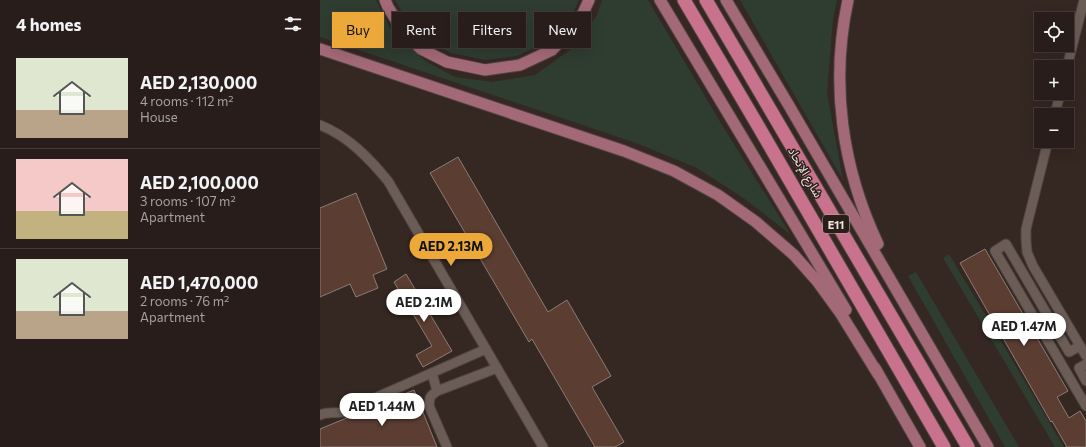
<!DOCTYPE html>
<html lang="en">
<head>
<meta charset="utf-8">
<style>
  :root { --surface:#281d1a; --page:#302623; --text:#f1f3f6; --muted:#a5a2a2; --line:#443b39; --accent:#eca93a }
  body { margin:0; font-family:Commissioner,"Noto Sans Arabic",sans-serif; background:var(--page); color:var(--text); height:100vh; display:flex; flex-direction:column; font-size:15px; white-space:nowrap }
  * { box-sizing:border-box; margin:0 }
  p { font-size:13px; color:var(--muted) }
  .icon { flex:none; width:22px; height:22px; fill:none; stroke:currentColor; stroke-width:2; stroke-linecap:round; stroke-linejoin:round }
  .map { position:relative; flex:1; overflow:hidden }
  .drawer { display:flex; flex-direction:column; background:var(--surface); width:320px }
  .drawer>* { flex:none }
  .hud { position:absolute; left:12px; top:12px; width:380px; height:36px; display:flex; gap:8px }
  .tools { position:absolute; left:714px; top:12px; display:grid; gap:8px }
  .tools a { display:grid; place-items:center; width:40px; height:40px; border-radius:0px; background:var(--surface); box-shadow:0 4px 16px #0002,0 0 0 1px var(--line); font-size:20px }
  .price { position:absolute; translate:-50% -34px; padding:0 9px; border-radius:14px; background:#fff; color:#222; font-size:13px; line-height:26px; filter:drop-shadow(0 1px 2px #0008) }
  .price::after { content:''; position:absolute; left:50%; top:24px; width:12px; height:9px; margin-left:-6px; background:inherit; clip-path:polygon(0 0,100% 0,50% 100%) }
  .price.on { background:var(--accent); color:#111 }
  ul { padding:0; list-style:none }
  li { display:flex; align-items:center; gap:12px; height:100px; padding:0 16px }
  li+li { border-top:1px solid var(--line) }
  li span { display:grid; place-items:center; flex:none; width:112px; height:80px; border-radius:0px; color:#555 }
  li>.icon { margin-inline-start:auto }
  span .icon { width:48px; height:48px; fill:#fffc; stroke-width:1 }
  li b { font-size:17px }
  h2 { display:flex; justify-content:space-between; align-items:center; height:48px; padding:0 16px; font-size:17px }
  .chip { padding:0 14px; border-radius:0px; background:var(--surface); box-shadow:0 4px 16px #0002,0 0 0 1px var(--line); font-size:14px; line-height:36px }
  .chip.on { background:var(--accent); color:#111 }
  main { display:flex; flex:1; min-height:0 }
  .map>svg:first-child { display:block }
  .green { fill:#2e3d30 }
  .building { fill:#5b3d32; stroke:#8c7c76 }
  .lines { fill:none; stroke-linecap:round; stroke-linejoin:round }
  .minor-casing { stroke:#4f4440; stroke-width:11 }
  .major-casing { stroke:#4f4440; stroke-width:13 }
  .highway-casing { stroke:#4f4440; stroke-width:15 }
  .minor { stroke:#6b5c56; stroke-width:9 }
  .major { stroke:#a36977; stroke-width:11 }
  .highway { stroke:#c9728d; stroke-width:13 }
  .labels { text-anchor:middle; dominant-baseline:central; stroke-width:3; stroke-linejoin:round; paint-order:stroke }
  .shield { fill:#2b1e19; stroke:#b5aba7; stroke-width:1 }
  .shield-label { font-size:11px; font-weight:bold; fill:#f0e7e4 }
  .street-label { font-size:12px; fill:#f0e7e4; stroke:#2b1e19 }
</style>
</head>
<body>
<main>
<section class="drawer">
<h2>4 homes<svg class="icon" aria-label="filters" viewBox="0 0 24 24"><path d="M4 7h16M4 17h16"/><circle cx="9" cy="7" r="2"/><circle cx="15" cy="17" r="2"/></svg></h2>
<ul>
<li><span style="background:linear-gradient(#dfe7d0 65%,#b9a48a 0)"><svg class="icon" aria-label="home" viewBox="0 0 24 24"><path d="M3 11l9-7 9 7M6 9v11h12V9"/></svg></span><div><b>AED 2,130,000</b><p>4 rooms · 112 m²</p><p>House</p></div></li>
<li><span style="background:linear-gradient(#f6c9c9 65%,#c2b280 0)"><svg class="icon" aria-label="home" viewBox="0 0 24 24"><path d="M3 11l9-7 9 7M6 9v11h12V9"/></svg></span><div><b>AED 2,100,000</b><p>3 rooms · 107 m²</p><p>Apartment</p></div></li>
<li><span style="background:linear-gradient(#dfe7d0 65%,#b9a48a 0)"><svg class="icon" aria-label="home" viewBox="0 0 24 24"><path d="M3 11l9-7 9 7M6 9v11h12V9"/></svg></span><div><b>AED 1,470,000</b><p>2 rooms · 76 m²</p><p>Apartment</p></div></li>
</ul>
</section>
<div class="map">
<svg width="766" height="447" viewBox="0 0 766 447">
  <rect width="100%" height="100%" fill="#352722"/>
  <!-- green -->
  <g class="green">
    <polygon points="0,0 56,0 70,28 105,61 135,77 172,82 215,75 254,47 277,15 282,0 328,0 402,125 471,235 422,197 375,167 316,143 0,37"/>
    <polygon points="75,0 259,0 251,17 226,42 197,56 165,60 131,53 107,41 89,24"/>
    <polygon points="420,0 517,0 513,19 507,93 523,180"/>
    <polygon points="629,254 744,447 735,447 623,258"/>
    <polygon points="596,272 699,447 685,447 588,276"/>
  </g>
  <!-- building -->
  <g class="building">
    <polygon points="138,157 228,312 247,300 291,376 272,387 304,442 295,447 275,447 212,339 209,342 110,173"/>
    <polygon points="36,193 67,269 53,275 58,288 36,297 30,284 0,297 0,208"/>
    <polygon points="665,249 748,391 737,397 749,418 760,411 766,421 766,447 747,447 732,421 731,422 640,263"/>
    <polygon points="86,274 132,351 103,367 96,355 112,346 74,282"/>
    <polygon points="94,390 117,447 0,447 0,429"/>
  </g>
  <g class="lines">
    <!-- minor casing -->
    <g class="minor-casing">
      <g id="minor">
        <polyline points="747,67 764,0"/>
        <polyline points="735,115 740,93"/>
        <path d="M 0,125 C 28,136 49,158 68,181 L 223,447"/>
        <polyline points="728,141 706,229 706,240 707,252 713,266 766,356"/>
        <polyline points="760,346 749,352 686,244 675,251 766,406"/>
        <polyline points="766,364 759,368 766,381"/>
        <polyline points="112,373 117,391"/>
        <path d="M 0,415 C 8,411 15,414 23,412 L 166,349"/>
        <polyline points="127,447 110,408 109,405 110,398 112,395 117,391 177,368"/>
      </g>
    </g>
    <!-- major casing -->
    <g class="major-casing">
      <g id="major">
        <polyline points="65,0 68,7 82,30 101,49 127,62 165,70 200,65 232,50 259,22 269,0"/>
        <polyline points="340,0 526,310"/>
        <polyline points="406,0 468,104 668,447"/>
        <path d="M 528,0 C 510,83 522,168 558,244"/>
        <polyline points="0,49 304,151 354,171 398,195 436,222 474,255 497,281 521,314 558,374"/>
        <polyline points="555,368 600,447"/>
      </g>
    </g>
    <!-- highway casing -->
    <g class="highway-casing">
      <g id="highway">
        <polyline points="364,0 437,124 624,447"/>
        <polyline points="386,0 648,447"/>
      </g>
    </g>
    <!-- minor -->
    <use href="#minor" class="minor"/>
    <!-- major -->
    <use href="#major" class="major"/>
    <!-- highway -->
    <use href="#highway" class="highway"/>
  </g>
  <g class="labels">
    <!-- shield labels -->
    <rect class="shield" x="503" y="215" width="26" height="18" rx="3"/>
    <g class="shield-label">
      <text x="516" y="224">E11</text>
    </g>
    <!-- street labels -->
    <g class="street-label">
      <text transform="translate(486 172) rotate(60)">شارع الإتحاد</text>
    </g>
  </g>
</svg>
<div class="tools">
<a><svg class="icon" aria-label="locate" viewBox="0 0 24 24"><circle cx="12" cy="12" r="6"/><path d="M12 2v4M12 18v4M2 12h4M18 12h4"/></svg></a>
<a>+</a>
<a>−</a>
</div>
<b class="price on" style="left:131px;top:267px">AED 2.13M</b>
<b class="price" style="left:104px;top:323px">AED 2.1M</b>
<b class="price" style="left:704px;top:347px">AED 1.47M</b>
<b class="price" style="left:62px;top:427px">AED 1.44M</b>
<div class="hud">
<a class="chip on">Buy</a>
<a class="chip">Rent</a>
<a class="chip">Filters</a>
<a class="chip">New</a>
</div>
</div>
</main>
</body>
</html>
